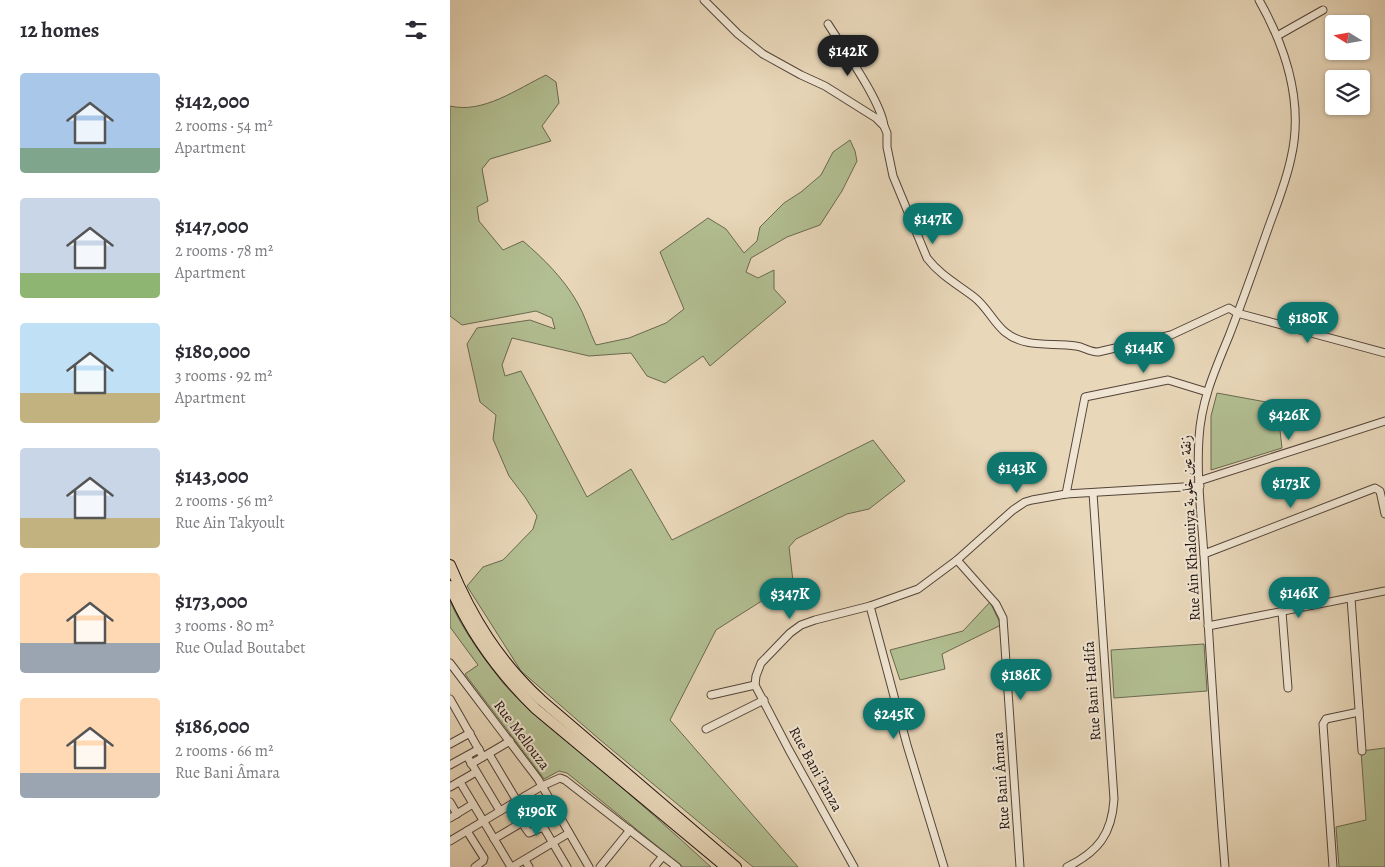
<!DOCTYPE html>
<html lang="en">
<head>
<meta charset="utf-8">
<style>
  :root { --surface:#fff; --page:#f7f7f7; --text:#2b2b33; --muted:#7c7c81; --accent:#0f766e }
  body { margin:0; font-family:Alegreya,Amiri,serif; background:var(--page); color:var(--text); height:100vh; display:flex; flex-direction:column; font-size:19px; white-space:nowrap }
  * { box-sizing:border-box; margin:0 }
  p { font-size:16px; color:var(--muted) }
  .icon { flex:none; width:28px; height:28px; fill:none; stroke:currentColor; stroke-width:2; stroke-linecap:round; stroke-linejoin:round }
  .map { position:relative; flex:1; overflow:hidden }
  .panel { display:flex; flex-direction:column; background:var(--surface); width:450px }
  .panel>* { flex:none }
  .needle { width:32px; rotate:281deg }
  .tools { position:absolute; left:875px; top:15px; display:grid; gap:10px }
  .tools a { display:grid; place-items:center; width:45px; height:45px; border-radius:5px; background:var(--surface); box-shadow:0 1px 4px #0004; font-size:25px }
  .price { position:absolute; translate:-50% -42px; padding:0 11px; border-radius:18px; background:var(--accent); color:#fff; font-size:16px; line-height:32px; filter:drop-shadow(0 1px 2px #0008) }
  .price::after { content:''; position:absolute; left:50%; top:30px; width:15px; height:11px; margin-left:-8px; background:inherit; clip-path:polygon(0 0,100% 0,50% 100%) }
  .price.on { background:#222; color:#fff }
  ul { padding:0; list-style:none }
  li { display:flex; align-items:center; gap:15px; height:125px; padding:0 20px }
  li span { display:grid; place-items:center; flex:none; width:140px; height:100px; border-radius:5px; color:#555 }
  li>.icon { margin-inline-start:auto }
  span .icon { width:60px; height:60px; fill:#fffc; stroke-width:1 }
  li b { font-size:21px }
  h2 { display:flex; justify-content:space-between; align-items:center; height:60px; padding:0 20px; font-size:21px }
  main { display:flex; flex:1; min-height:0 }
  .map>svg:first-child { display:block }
  .green { fill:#b2bf92; stroke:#6a6950 }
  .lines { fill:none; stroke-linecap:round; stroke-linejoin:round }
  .minor-casing { stroke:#534439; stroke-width:9 }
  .highway-casing { stroke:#21130e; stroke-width:12 }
  .minor { stroke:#f0e5d2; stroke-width:7 }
  .highway { stroke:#e8d7b9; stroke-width:10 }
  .labels { text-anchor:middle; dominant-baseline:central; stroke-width:4; stroke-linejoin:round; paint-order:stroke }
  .street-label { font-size:15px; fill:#21130e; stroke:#f0e5d2 }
</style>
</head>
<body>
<main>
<section class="panel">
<h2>12 homes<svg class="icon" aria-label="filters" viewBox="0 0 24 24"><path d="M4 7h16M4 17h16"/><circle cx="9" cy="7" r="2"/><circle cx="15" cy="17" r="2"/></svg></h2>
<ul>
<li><span style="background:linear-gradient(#a9c7e8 75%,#7fa58c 0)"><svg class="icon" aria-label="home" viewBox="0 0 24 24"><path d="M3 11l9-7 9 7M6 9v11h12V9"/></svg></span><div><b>$142,000</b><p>2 rooms · 54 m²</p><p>Apartment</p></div></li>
<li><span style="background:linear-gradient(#c9d6e8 75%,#8fb573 0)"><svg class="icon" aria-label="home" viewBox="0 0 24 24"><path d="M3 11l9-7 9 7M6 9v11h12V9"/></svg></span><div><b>$147,000</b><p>2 rooms · 78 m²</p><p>Apartment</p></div></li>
<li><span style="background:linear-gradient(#bfe0f5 70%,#c2b280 0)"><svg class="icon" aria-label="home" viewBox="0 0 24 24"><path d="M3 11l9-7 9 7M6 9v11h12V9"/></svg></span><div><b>$180,000</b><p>3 rooms · 92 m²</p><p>Apartment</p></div></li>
<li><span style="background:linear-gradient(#c9d6e8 70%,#c2b280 0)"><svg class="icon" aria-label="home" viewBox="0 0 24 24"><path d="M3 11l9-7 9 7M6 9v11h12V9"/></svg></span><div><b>$143,000</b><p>2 rooms · 56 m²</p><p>Rue Ain Takyoult</p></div></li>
<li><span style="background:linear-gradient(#ffd9b3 70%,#9aa5b1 0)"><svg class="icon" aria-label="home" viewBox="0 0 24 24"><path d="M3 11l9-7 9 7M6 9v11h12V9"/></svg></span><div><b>$173,000</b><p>3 rooms · 80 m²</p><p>Rue Oulad Boutabet</p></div></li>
<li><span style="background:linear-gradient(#ffd9b3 75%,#9aa5b1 0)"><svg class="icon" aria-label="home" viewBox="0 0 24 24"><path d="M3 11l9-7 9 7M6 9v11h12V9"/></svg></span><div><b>$186,000</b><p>2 rooms · 66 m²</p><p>Rue Bani Âmara</p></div></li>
</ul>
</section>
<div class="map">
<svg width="935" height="867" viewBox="0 0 935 867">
  <rect width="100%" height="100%" fill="#e8d7b9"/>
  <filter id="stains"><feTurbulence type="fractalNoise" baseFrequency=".004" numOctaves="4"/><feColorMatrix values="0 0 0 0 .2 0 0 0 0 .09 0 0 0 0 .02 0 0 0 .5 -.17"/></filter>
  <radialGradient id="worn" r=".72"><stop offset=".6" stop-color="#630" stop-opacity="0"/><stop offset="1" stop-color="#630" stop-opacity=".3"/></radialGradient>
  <!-- green -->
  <g class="green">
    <path d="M 96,75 L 106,82 L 109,103 L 92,126 L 101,141 L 40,159 L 32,169 L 38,201 L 27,207 L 29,221 L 53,250 L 73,241 C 93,258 114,279 127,302 C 135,315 139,331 146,345 L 179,338 L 216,323 L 234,309 L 210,252 L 258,218 L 276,229 L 294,253 L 307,241 L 310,227 L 334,203 L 351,192 L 371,175 L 383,152 L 400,140 L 405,151 L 407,161 L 392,191 L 370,225 L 337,237 L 301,258 L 296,272 L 308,278 L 324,270 L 324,289 L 336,302 L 260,366 L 253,356 L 215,383 L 197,376 L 181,353 L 139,356 L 62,338 L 52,365 L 55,376 L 71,371 L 137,497 L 181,469 L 222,540 L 423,440 L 455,481 L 419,509 L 397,514 L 346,539 L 339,547 L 343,581 L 266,630 L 220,720 L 348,867 L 303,867 L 149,739 L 71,671 L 17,586 L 33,567 L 53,560 L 83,529 L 87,516 L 75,497 L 59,476 L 43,439 L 46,415 L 30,402 L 17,344 L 27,328 L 80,320 L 105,329 L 102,318 L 86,311 L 12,325 L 0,316 L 0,106 C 33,114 67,89 96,75 Z"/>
    <polygon points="767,393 827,404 832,448 761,470 761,416"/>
    <path d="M 0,601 C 13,631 34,659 54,684 C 79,713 112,737 142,762 C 182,796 222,831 261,867 L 233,867 L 117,773 L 109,771 L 94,779 L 15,674 L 28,665 L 0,627 Z"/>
    <polygon points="540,602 551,625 492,654 495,669 450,680 440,650 513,631"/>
    <polygon points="754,644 757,691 664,698 661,650"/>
    <polygon points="935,748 935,867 889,867 886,827 916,820 911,751"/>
  </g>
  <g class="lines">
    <!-- minor casing -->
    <g class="minor-casing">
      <g id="minor">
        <path d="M 254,0 L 288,34 L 313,54 L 351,75 L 375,86 L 426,118 L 434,126 L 437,133 L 437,147 L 443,176 L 477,258 C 490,275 507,284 524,297 C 537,307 543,322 555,332 C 576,349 601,342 626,346 C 634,347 639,352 648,352 L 721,335 L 779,308 L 787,313 L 935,353"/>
        <path d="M 378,24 C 393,48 431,101 434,126"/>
        <polyline points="827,36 873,10"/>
        <polyline points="749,481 935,421"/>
        <polyline points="616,494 635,397 718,380 757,392"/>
        <polyline points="754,554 925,488 930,491 935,514"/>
        <polyline points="507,560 546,604 553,618 570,867"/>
        <polyline points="901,598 912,751"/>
        <polyline points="420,606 457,745 494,867"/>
        <polyline points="832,612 838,688"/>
        <polyline points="758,626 935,591"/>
        <polyline points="0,663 88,779 139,867"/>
        <polyline points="261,695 305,685"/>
        <polyline points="0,699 33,757"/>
        <polyline points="256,729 314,700"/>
        <polyline points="0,744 20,733"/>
        <polyline points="39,754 67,801"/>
        <polyline points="17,756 50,811"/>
        <polyline points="21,764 60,741"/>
        <polyline points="0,765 29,749"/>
        <polyline points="10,782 61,867"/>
        <polyline points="0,787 26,772"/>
        <polyline points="75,796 117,867"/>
        <polyline points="0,802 7,814"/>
        <polyline points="0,818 23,804"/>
        <polyline points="72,823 79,833 93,827"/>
        <polyline points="17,831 34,858 33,861 25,867"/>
        <polyline points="44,839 86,814"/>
        <polyline points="0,841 92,786 110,778 115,780 227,867"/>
        <polyline points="75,860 79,867"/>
        <polyline points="62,867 119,833"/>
        <polyline points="150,867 180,830"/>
        <polyline points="204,867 213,856"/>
        <polyline points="404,867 339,750 305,685 306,676 311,663 340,633 351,625 365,620 420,606 468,589 507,560 563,510 575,502 582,500 616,494 750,486"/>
        <path d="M 617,867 C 648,852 662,834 664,799 L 643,493"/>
        <path d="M 775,867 C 767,769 761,671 755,572 C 753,529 746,481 749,438 C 751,401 765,370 779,336 C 793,300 806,263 819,226 C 827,204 836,182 841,158 C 854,103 836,48 809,0"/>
        <polyline points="883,867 873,724 876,719 909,712"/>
      </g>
    </g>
    <!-- highway casing -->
    <g class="highway-casing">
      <g id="highway">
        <path d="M 0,565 C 22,618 49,661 91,700 L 286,867"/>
        <path d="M 0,586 C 20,633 49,673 86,709 L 276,867"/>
      </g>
    </g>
    <!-- minor -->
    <use href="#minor" class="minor"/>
    <!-- highway -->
    <use href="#highway" class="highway"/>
  </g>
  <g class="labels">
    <!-- street labels -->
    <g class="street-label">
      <text transform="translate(740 528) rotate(-93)">Rue Ain Khalouiya زنقة عين خلوية</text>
      <text transform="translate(642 691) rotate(-94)">Rue Bani Hadifa</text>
      <text transform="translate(72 735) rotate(53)">Rue Mellouza</text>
      <text transform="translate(366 769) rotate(61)">Rue Bani Tanza</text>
      <text transform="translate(551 781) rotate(-94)">Rue Bani Âmara</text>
    </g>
  </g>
  <rect width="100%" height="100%" filter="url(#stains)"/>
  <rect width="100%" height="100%" fill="url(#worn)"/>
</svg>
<div class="tools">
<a><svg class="needle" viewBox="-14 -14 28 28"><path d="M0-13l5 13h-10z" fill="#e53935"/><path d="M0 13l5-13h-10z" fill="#7c7c81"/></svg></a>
<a><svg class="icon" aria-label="layers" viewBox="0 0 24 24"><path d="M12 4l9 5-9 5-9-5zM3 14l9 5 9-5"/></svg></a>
</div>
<b class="price on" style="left:398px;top:77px">$142K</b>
<b class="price" style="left:483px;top:245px">$147K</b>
<b class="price" style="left:858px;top:344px">$180K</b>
<b class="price" style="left:694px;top:374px">$144K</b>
<b class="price" style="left:839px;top:441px">$426K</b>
<b class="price" style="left:567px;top:494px">$143K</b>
<b class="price" style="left:841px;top:509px">$173K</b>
<b class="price" style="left:849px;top:619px">$146K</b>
<b class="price" style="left:340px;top:620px">$347K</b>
<b class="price" style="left:571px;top:701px">$186K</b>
<b class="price" style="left:444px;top:740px">$245K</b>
<b class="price" style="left:87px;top:837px">$190K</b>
</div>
</main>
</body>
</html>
